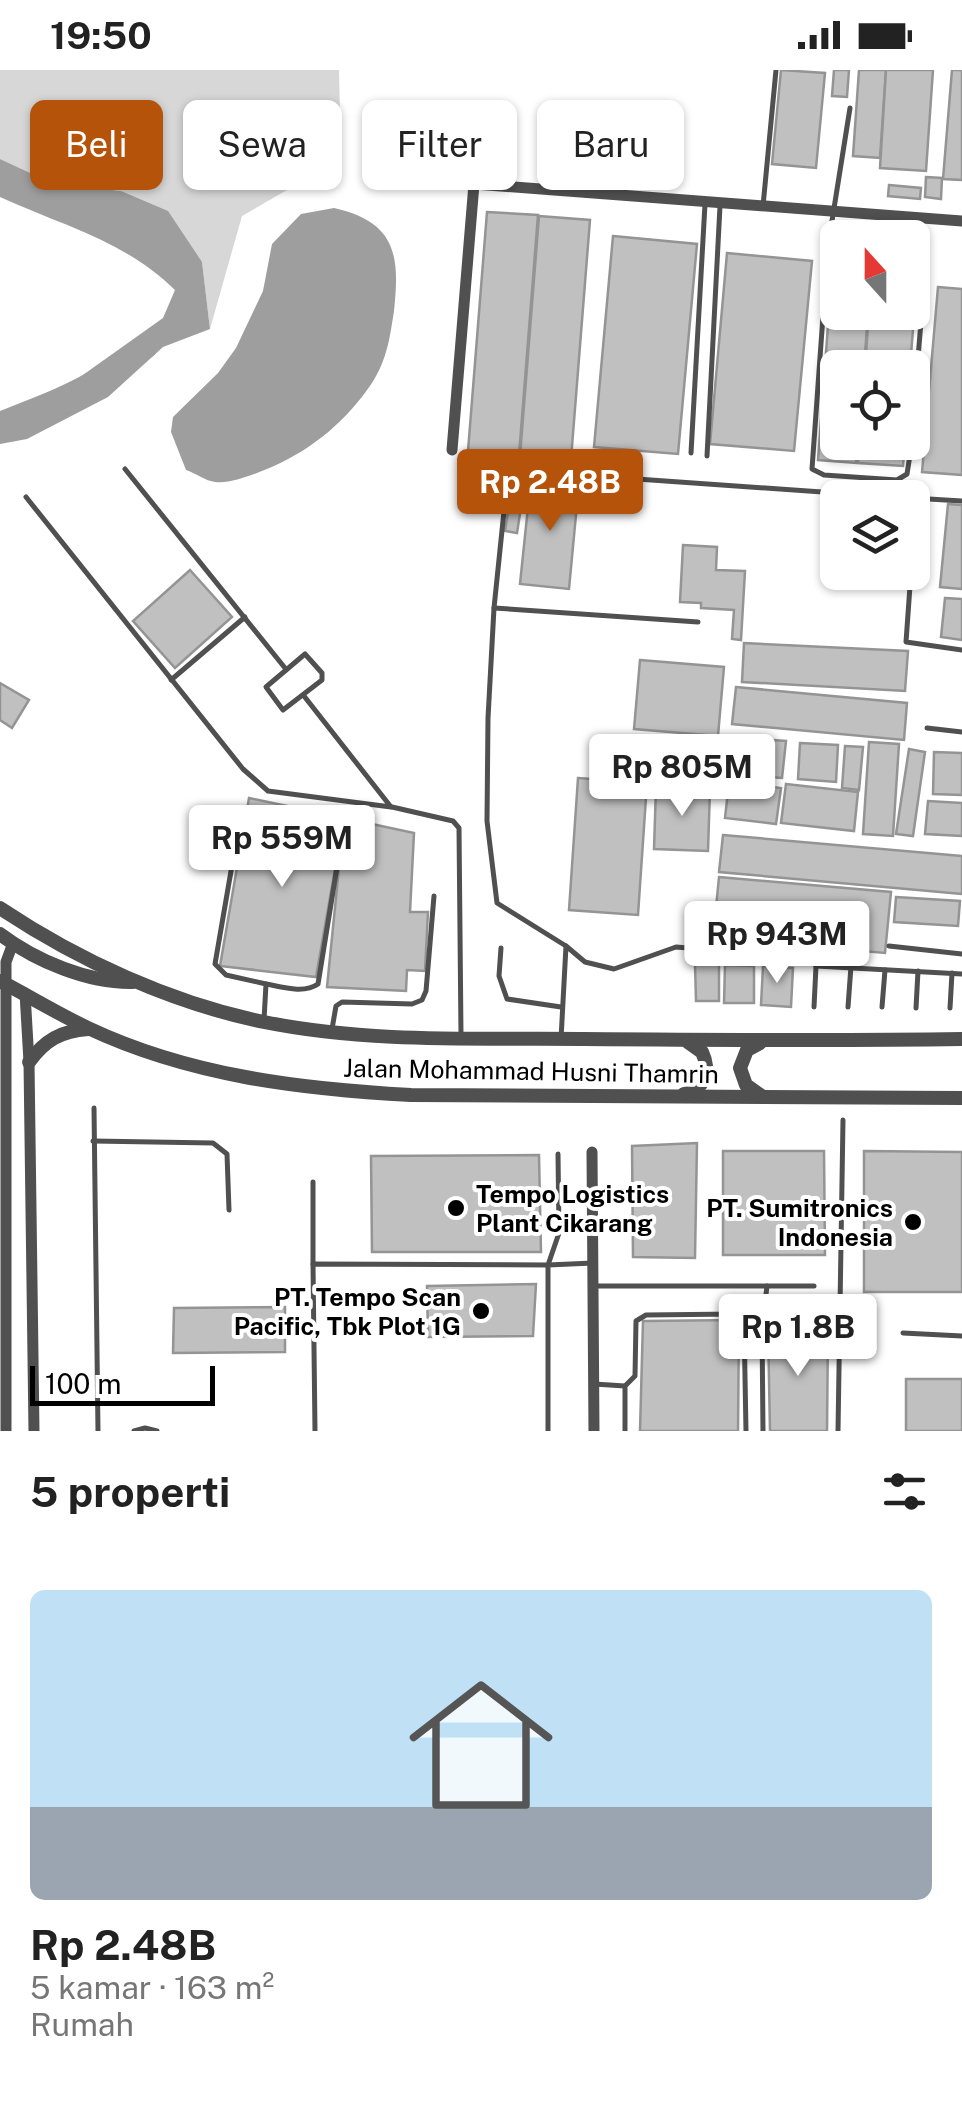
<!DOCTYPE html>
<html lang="id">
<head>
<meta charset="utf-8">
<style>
  :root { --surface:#fff; --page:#f6f6f6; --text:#222; --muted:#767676; --accent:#b45309 }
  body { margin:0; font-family:"Public Sans",sans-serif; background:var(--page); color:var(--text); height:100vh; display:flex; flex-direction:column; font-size:38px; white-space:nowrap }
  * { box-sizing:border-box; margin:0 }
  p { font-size:32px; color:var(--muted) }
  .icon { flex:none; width:55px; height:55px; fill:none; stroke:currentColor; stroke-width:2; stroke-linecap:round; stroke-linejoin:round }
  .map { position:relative; height:1361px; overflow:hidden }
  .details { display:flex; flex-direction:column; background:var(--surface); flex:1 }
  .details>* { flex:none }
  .hud { position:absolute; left:30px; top:30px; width:902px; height:90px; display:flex; gap:20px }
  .needle { width:65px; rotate:339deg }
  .buttons { position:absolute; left:820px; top:150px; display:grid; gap:20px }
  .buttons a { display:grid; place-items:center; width:110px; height:110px; border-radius:15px; background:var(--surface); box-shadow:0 2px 8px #0004; font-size:50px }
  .scale { position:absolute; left:30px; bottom:25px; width:185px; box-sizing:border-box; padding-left:10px; border:5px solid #000; border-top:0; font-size:28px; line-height:35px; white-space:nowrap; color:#000; -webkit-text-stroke:8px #fff; paint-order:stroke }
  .price { position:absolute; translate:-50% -85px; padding:0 22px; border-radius:10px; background:#fff; color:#222; font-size:32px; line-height:65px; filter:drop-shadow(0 2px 5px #0008) }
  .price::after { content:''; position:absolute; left:50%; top:60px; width:30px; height:22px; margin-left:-15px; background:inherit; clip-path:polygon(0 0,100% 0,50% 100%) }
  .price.active { background:var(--accent); color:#fff }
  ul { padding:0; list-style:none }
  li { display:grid; align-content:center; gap:20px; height:530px; padding:0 30px }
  li span { display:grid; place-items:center; height:310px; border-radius:15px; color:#555 }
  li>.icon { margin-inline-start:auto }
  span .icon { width:180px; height:180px; fill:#fffc; stroke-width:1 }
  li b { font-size:42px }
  h2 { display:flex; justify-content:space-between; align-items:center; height:120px; padding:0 30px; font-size:42px }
  .tag { padding:0 35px; border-radius:15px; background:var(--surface); box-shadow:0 2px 8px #0004; font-size:35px; line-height:90px }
  .tag.active { background:var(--accent); color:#fff }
  .status { display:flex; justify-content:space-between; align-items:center; height:70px; padding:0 50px; background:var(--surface); direction:ltr }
  .status svg { height:28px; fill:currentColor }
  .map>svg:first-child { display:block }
  .green { fill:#d7d7d7 }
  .water { fill:#9e9e9e }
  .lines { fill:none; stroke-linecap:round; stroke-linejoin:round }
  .river { stroke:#9e9e9e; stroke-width:22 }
  .building { fill:#c0c0c0; stroke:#949494; stroke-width:2.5 }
  .service { stroke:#505050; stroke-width:5 }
  .minor { stroke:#505050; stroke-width:11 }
  .tertiary { stroke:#505050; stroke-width:14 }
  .poi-dot { fill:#000; stroke:#fff; stroke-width:4 }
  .labels { text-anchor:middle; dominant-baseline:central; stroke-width:8; stroke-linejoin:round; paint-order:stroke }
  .street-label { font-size:25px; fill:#000; stroke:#fff }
  .poi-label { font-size:25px; font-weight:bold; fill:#000; stroke:#fff; text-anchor:end }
</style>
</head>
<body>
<div class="status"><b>19:50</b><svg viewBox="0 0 49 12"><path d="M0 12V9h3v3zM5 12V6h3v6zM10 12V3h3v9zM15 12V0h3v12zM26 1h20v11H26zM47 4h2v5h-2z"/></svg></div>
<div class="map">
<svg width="962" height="1361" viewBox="0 0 962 1361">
  <rect width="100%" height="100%" fill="#fff"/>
  <!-- green -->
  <polygon class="green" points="0,0 339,0 341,89 242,146 210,259 202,192 121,121 52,113 0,89"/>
  <!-- water -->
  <g class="water">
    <path d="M 0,89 L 52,113 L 121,121 L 168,141 L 202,192 L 210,259 L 163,277 L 108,327 L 27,369 L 0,374 L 0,341 L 73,312 L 163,248 L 175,220 C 124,170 63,156 0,127 Z"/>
    <path d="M 334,138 C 396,152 400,185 394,241 C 390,267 387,290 372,313 C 347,350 314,378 274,396 C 257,403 233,414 215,412 C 206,411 195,403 186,400 L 171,362 L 173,347 L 218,303 L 236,278 L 263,221 L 272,174 L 301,144 Z"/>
  </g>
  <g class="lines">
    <!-- river -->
    <path class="river" d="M 0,355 C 51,333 103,312 147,277"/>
  </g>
  <!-- building -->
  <g class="building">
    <polygon points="781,0 825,3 816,98 772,94"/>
    <polygon points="834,0 849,0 847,27 832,26"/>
    <polygon points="859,0 886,0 880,88 853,86"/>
    <polygon points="886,0 933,0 926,101 880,98"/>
    <polygon points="952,0 962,0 962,110 943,109"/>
    <polygon points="926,107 942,108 941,129 925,127"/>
    <polygon points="889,115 921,118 920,129 888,126"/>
    <polygon points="487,142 538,145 519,385 468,381"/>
    <polygon points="539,146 590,150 571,389 520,386"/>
    <polygon points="613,166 697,174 678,384 594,377"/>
    <polygon points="727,183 812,191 794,381 710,374"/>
    <polygon points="833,188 838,189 838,242 868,242 864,298 838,298 838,372 858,372 856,393 818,390"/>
    <polygon points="912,194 918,195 910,298 865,298 869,242 912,242"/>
    <polygon points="938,217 962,219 962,405 922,402"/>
    <polygon points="859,372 905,372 903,396 858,393"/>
    <polygon points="531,408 579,413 569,519 520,514"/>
    <polygon points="948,434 962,435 962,519 940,517"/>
    <polygon points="509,435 521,437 517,463 505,461"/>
    <polygon points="683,475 717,477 716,500 745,501 741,570 732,569 734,540 701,538 701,533 680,532"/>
    <polygon points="190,500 232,547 175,598 133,551"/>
    <polygon points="945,528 962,529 962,570 941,567"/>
    <polygon points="744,573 908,581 905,621 742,612"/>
    <polygon points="640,590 724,597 718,666 634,659"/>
    <polygon points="0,613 29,630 12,658 0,650"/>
    <polygon points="736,617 907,633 904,670 732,654"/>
    <polygon points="732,667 786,671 782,708 729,704"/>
    <polygon points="869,672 899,674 893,766 863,764"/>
    <polygon points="800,673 838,675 836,712 798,709"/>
    <polygon points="845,676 863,677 859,720 842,718"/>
    <polygon points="909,679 925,682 913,766 896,764"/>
    <polygon points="934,682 962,683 962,725 933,724"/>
    <polygon points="578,708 647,713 638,845 569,840"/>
    <polygon points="729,712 781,718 776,754 725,748"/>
    <polygon points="786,714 858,722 854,761 781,753"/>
    <polygon points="656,717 710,719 708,781 654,779"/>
    <polygon points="249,728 344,748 316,907 220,896"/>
    <polygon points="928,731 962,733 962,766 925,764"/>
    <polygon points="344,748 414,763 410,842 428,842 425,901 407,900 406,921 327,917"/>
    <polygon points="723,765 962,786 962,824 719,802"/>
    <polygon points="719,807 891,822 885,883 713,868"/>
    <polygon points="896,827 960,831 958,856 894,852"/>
    <polygon points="719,893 719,931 696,931 695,894"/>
    <polygon points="725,895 754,896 754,933 724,933"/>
    <polygon points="763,896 793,898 791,937 761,935"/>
    <polygon points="697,1073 695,1188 633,1187 632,1076"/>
    <polygon points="723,1081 824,1081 825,1185 723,1185"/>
    <polygon points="864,1081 962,1082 962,1222 864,1222"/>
    <polygon points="539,1085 541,1182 372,1182 371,1086"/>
    <polygon points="536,1214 533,1266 428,1267 427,1216"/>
    <polygon points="824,1235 825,1248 778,1249 778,1236"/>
    <polygon points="285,1237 285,1282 173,1283 174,1238"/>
    <polygon points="739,1250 738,1361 640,1361 643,1251"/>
    <polygon points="768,1258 828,1259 827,1361 770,1361"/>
    <rect x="906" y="1309" width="56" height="52"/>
  </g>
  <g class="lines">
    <!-- service -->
    <g class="service">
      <polyline points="850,38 828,176 812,399 824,405 897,410 907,404 912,372"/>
      <polyline points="763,136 776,0"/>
      <polyline points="912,181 923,184 926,191 912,361"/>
      <polyline points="691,383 705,134"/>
      <polyline points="707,386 720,136"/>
      <polyline points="125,399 285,598"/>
      <polyline points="26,427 243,699 268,721 391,737 304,626"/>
      <polyline points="912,428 962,431"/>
      <polyline points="912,487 919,428"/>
      <polyline points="911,502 906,572 962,580"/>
      <polyline points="494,538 698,552"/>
      <polygon points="305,584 322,603 322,610 283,640 266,617"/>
      <polyline points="171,610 245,547"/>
      <polyline points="927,658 962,662"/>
      <polyline points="392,737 453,751 459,758 461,965"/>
      <polyline points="241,743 215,894 226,905 266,914 264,950"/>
      <polyline points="566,876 585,892 614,899 676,877 810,888 816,896 814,937"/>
      <polyline points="889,876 962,884"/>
      <polyline points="501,878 499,906 507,929 561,937"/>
      <polyline points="816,896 962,904"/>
      <path d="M 266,914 C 282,917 304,924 318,914 L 337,797"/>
      <polyline points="848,937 851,896"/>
      <polyline points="882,937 885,900"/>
      <polyline points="916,938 918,901"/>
      <polyline points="950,938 952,903"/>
      <polyline points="332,959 336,936 342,932 412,934 422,930 426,921 434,826"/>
      <polyline points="561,969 566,876 497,833 487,751 488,648 494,538 507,412 524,401 907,428"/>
      <polyline points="94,1038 98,1361"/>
      <polyline points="93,1071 213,1073 227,1084 229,1140"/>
      <polyline points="313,1194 313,1112"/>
      <polyline points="596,1216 814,1216"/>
      <polyline points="903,1263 962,1266"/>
      <polyline points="594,1314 625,1316"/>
      <polyline points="134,1361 145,1358 157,1361"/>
      <polyline points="315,1361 313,1194 548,1195 559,1163 558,1084"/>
      <polyline points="548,1361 548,1195 593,1193"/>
      <polyline points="625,1361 625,1316 635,1306 636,1251 646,1245 736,1244 744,1252 746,1361"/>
      <polyline points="763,1361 762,1258 767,1216"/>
      <polyline points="838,1361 843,1050"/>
    </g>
    <!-- minor -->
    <g class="minor">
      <polyline points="452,380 474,114 962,151"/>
      <polyline points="25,923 29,992 34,1361"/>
      <polyline points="592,1082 594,1361"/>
      <polyline points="6,1361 6,892 13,873"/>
    </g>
    <!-- tertiary -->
    <g class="tertiary">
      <path d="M 0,838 C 78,890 171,933 264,952 C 367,973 477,968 582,969 C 709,970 835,971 962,969"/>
      <path d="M 0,864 C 36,891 88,913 133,912"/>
      <path d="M 0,911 C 29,926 58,944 88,958 C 190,1006 301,1019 411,1025 L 962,1028"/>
      <polyline points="760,973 747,980 740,998 746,1015 763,1027"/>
      <path d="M 29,992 C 45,970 61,961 88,959"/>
      <path d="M 684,1024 C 705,1019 711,1001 702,982 L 688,972"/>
    </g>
  </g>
  <!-- markers -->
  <g class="poi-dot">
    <circle cx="456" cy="1138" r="10"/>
    <circle cx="913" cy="1152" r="10"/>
    <circle cx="481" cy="1241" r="10"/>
  </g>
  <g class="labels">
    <!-- street labels -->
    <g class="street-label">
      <text transform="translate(531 1001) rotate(1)">Jalan Mohammad Husni Thamrin</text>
    </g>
    <!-- poi labels -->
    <g class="poi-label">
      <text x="476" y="1124" text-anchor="start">Tempo Logistics<tspan x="476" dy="29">Plant Cikarang</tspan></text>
      <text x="893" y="1138">PT. Sumitronics<tspan x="893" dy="29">Indonesia</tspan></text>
      <text x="461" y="1227">PT. Tempo Scan<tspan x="461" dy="29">Pacific, Tbk Plot 1G</tspan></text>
    </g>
  </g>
</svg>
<div class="buttons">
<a><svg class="needle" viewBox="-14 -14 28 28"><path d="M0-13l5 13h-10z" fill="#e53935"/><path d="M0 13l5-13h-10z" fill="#767676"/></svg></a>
<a><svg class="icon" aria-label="locate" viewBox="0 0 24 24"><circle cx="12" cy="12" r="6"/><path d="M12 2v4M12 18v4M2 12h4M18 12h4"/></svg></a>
<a><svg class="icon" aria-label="layers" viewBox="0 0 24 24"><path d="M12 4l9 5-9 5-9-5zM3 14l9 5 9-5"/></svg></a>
</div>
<div class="scale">100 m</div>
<b class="price active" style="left:550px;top:464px">Rp 2.48B</b>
<b class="price" style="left:682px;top:749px">Rp 805M</b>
<b class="price" style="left:282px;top:820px">Rp 559M</b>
<b class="price" style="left:777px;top:916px">Rp 943M</b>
<b class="price" style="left:798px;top:1309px">Rp 1.8B</b>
<div class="hud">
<a class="tag active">Beli</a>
<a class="tag">Sewa</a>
<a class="tag">Filter</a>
<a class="tag">Baru</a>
</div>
</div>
<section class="details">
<h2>5 properti<svg class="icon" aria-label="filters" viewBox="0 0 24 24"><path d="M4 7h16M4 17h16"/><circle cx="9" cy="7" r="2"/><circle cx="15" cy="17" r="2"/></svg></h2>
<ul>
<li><span style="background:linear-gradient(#bfe0f5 70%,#9aa5b1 0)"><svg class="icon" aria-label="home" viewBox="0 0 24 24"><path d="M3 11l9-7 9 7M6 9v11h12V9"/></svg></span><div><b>Rp 2.48B</b><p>5 kamar · 163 m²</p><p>Rumah</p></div></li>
</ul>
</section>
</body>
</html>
